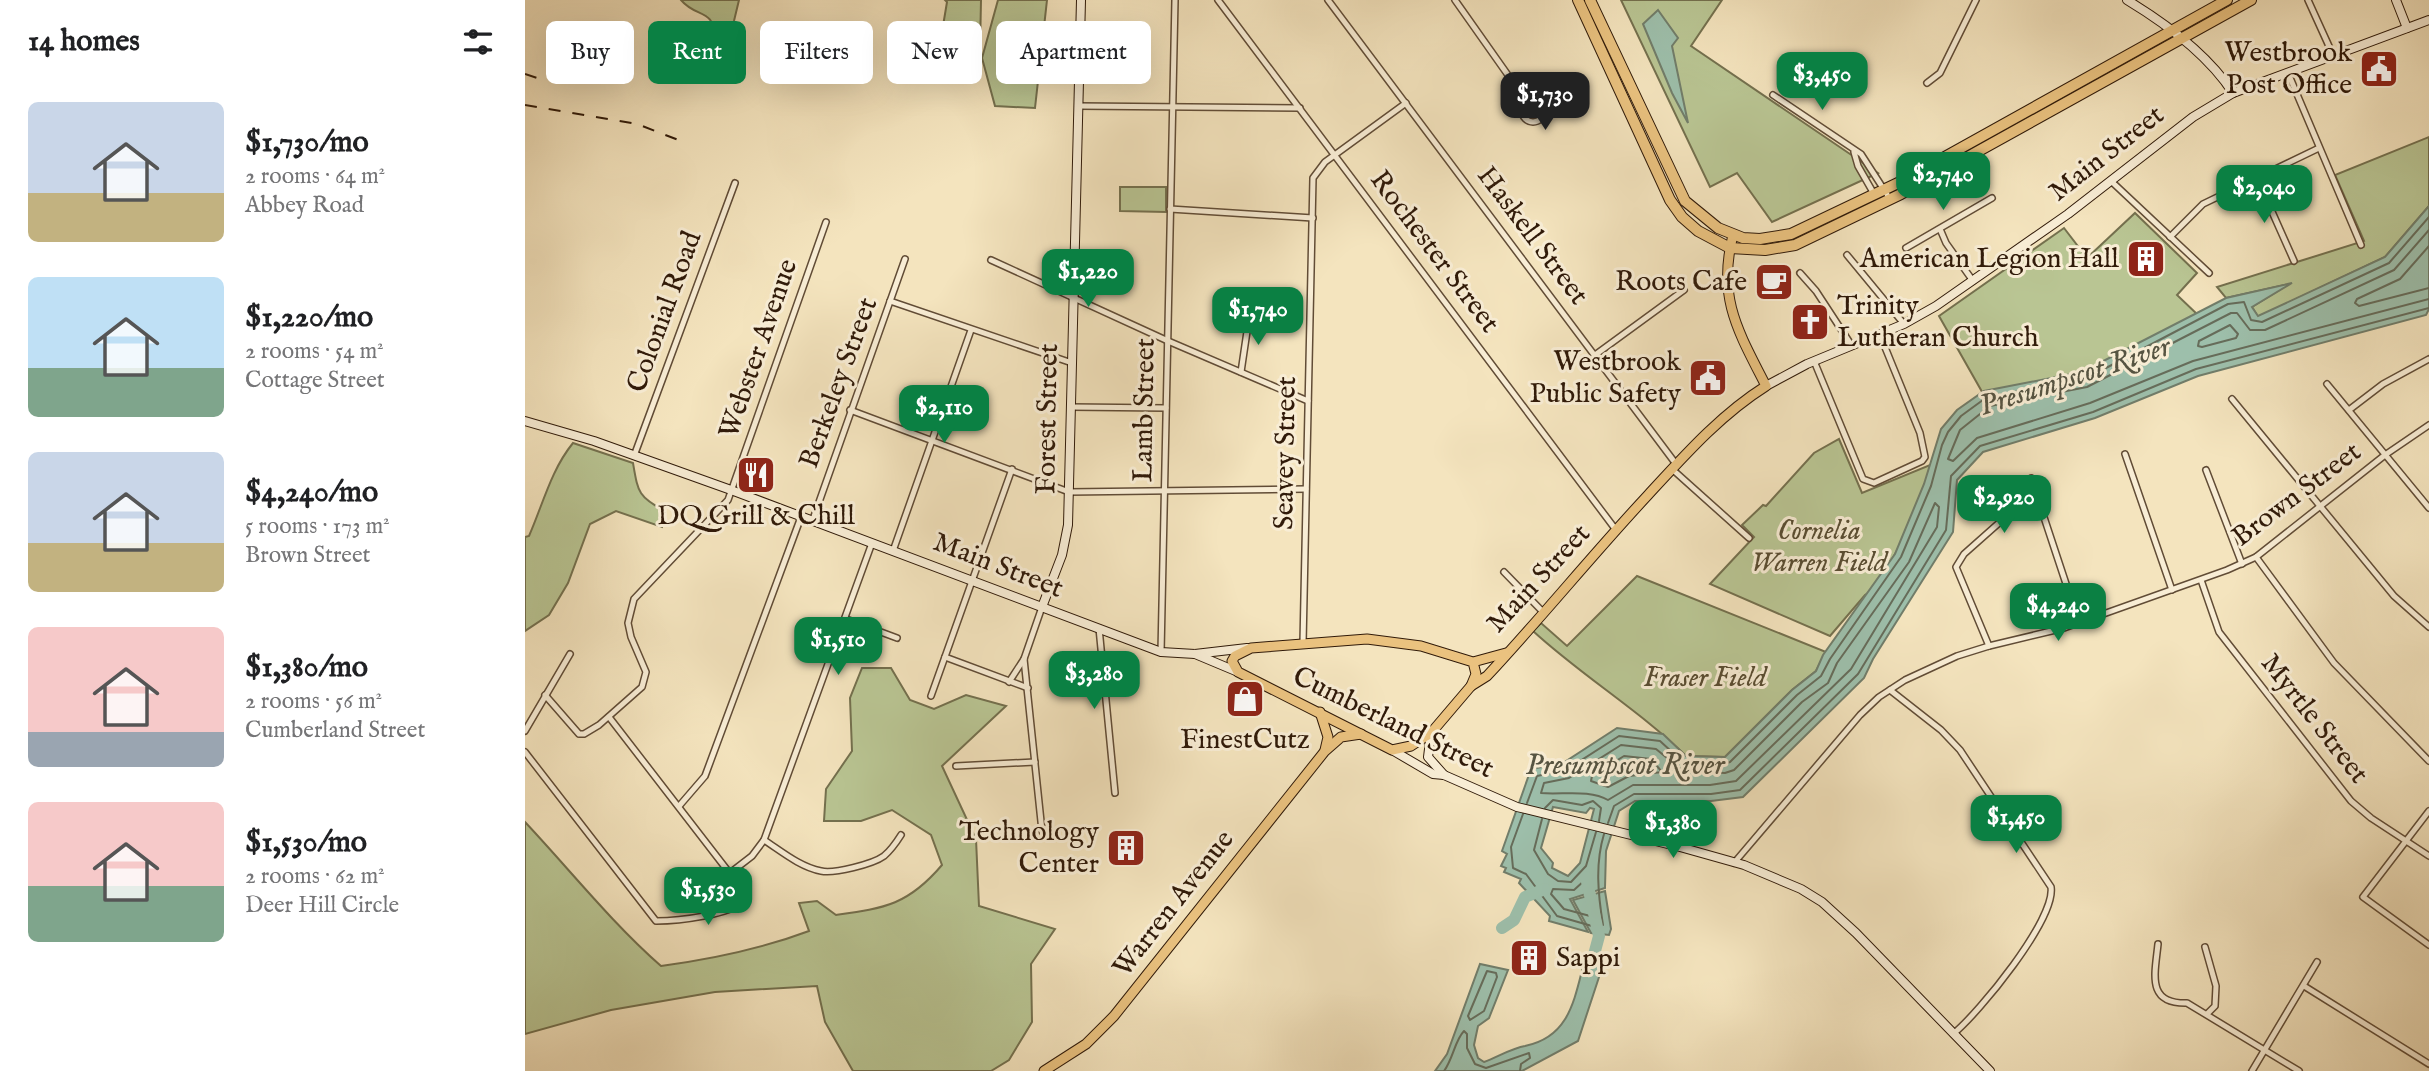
<!DOCTYPE html>
<html lang="en">
<head>
<meta charset="utf-8">
<style>
  :root { --surface:#fff; --page:#f6f6f6; --text:#202124; --muted:#757577; --accent:#0b8043 }
  body { margin:0; font-family:"IM FELL English",serif; background:var(--page); color:var(--text); height:100vh; display:flex; flex-direction:column; font-size:26px; white-space:nowrap }
  * { box-sizing:border-box; margin:0 }
  p { font-size:23px; color:var(--muted) }
  .icon { flex:none; width:38px; height:38px; fill:none; stroke:currentColor; stroke-width:2; stroke-linecap:round; stroke-linejoin:round }
  .map { position:relative; flex:1; overflow:hidden }
  .details { display:flex; flex-direction:column; background:var(--surface); width:525px }
  .details>* { flex:none }
  .top-card { position:absolute; left:21px; top:21px; width:665px; height:63px; display:flex; gap:14px }
  .price { position:absolute; translate:-50% -60px; padding:0 16px; border-radius:14px; background:var(--accent); color:#fff; font-size:23px; line-height:46px; filter:drop-shadow(0 2px 4px #0008) }
  .price::after { content:''; position:absolute; left:50%; top:42px; width:21px; height:16px; margin-left:-10px; background:inherit; clip-path:polygon(0 0,100% 0,50% 100%) }
  .price.active { background:#222; color:#fff }
  ul { padding:0; list-style:none }
  li { display:flex; align-items:center; gap:21px; height:175px; padding:0 28px }
  li span { display:grid; place-items:center; flex:none; width:196px; height:140px; border-radius:10px; color:#555 }
  li>.icon { margin-inline-start:auto }
  span .icon { width:84px; height:84px; fill:#fffc; stroke-width:1 }
  li b { font-size:30px }
  h2 { display:flex; justify-content:space-between; align-items:center; height:84px; padding:0 28px; font-size:30px }
  .tag { padding:0 24px; border-radius:10px; background:var(--surface); box-shadow:0 7px 28px #0002; font-size:24px; line-height:63px }
  .tag.active { background:var(--accent); color:#fff }
  main { display:flex; flex:1; min-height:0 }
  .map>svg:first-child { display:block }
  .green { fill:#b9c593; stroke:#74704e; stroke-width:2 }
  .water { fill:#9dbfab; stroke:#717d6a; stroke-width:2; fill-rule:evenodd }
  .lines { fill:none; stroke-linecap:round; stroke-linejoin:round }
  .shore { stroke:#666c5a; stroke-width:2 }
  .river { stroke:#9dbfab; stroke-width:12 }
  .street-casing { stroke:#614c36; stroke-width:8 }
  .secondary-casing { stroke:#301a09; stroke-width:10 }
  .primary-casing { stroke:#301a09; stroke-width:11 }
  .highway-casing { stroke:#301a09; stroke-width:12 }
  .street { stroke:#f8edd5; stroke-width:5 }
  .secondary { stroke:#f8edd5; stroke-width:8 }
  .primary { stroke:#eac27f; stroke-width:9 }
  .highway { stroke:#eac27f; stroke-width:10 }
  .rail { stroke:#301a09; stroke-width:2; stroke-dasharray:12 12; stroke-linecap:butt }
  .labels { text-anchor:middle; dominant-baseline:central; stroke-width:6; stroke-linejoin:round; paint-order:stroke }
  .poi-label { font-size:28px; fill:#301a09; stroke:#f8edd5; text-anchor:end }
  .street-label { font-size:28px; fill:#301a09; stroke:#f8edd5 }
  .park-label { font-size:28px; font-style:italic; fill:#594d32; stroke:#f8edd5 }
  .water-label { font-size:30px; font-style:italic; fill:#565442; stroke:#f8edd5 }
</style>
</head>
<body>
<main>
<section class="details">
<h2>14 homes<svg class="icon" aria-label="filters" viewBox="0 0 24 24"><path d="M4 7h16M4 17h16"/><circle cx="9" cy="7" r="2"/><circle cx="15" cy="17" r="2"/></svg></h2>
<ul>
<li><span style="background:linear-gradient(#c9d6e8 65%,#c2b280 0)"><svg class="icon" aria-label="home" viewBox="0 0 24 24"><path d="M3 11l9-7 9 7M6 9v11h12V9"/></svg></span><div><b>$1,730/mo</b><p>2 rooms · 64 m²</p><p>Abbey Road</p></div></li>
<li><span style="background:linear-gradient(#bfe0f5 65%,#7fa58c 0)"><svg class="icon" aria-label="home" viewBox="0 0 24 24"><path d="M3 11l9-7 9 7M6 9v11h12V9"/></svg></span><div><b>$1,220/mo</b><p>2 rooms · 54 m²</p><p>Cottage Street</p></div></li>
<li><span style="background:linear-gradient(#c9d6e8 65%,#c2b280 0)"><svg class="icon" aria-label="home" viewBox="0 0 24 24"><path d="M3 11l9-7 9 7M6 9v11h12V9"/></svg></span><div><b>$4,240/mo</b><p>5 rooms · 173 m²</p><p>Brown Street</p></div></li>
<li><span style="background:linear-gradient(#f6c9c9 75%,#9aa5b1 0)"><svg class="icon" aria-label="home" viewBox="0 0 24 24"><path d="M3 11l9-7 9 7M6 9v11h12V9"/></svg></span><div><b>$1,380/mo</b><p>2 rooms · 56 m²</p><p>Cumberland Street</p></div></li>
<li><span style="background:linear-gradient(#f6c9c9 60%,#7fa58c 0)"><svg class="icon" aria-label="home" viewBox="0 0 24 24"><path d="M3 11l9-7 9 7M6 9v11h12V9"/></svg></span><div><b>$1,530/mo</b><p>2 rooms · 62 m²</p><p>Deer Hill Circle</p></div></li>
</ul>
</section>
<div class="map">
<svg width="1904" height="1071" viewBox="0 0 1904 1071">
  <rect width="100%" height="100%" fill="#f4e4be"/>
  <filter id="stains"><feTurbulence type="fractalNoise" baseFrequency=".00286" numOctaves="4"/><feColorMatrix values="0 0 0 0 .2 0 0 0 0 .09 0 0 0 0 .02 0 0 0 .5 -.17"/></filter>
  <radialGradient id="worn" r=".72"><stop offset=".6" stop-color="#630" stop-opacity="0"/><stop offset="1" stop-color="#630" stop-opacity=".3"/></radialGradient>
  <!-- green -->
  <g class="green">
    <path d="M 156,0 L 214,0 L 202,50 L 196,59 L 185,56 L 182,48 L 190,39 C 189,7 172,19 156,0 Z"/>
    <polygon points="420,0 456,0 455,49 443,54 429,37 425,27 416,38 422,2"/>
    <polygon points="473,0 522,0 510,108 470,106 457,58"/>
    <polygon points="1096,0 1197,0 1166,46 1353,173 1247,222 1212,173 1185,187"/>
    <polygon points="1904,137 1904,206 1860,257 1733,317 1727,307 1764,284 1701,298 1692,287 1839,241 1810,175"/>
    <polygon points="595,187 641,187 641,212 595,211"/>
    <path d="M 1610,213 L 1672,273 L 1652,295 L 1674,316 C 1630,338 1588,360 1542,376 C 1513,386 1487,380 1460,397 L 1414,316 L 1539,228 L 1562,258 Z"/>
    <polygon points="1314,439 1337,493 1405,465 1401,499 1351,588 1340,595 1305,636 1185,584 1229,537 1217,525 1238,505 1241,506 1289,453"/>
    <path d="M 48,443 L 108,463 C 113,492 113,497 140,511 L 137,527 L 91,511 L 65,524 L 43,583 L 24,615 L 0,631 L 0,537 L 4,536 C 18,504 26,470 48,443 Z"/>
    <path d="M 1112,576 L 1301,652 L 1291,671 L 1267,690 L 1200,757 L 1161,756 C 1114,710 1057,676 1008,631 L 1016,623 L 1042,646 Z"/>
    <path d="M 337,668 L 366,668 L 385,700 L 409,709 L 441,695 L 481,706 L 417,766 L 451,839 L 454,906 L 530,929 L 506,964 L 507,1022 L 484,1060 L 466,1071 L 328,1071 L 300,1022 L 292,986 L 190,992 L 86,1010 L 0,1034 L 0,822 C 45,870 87,923 136,966 C 188,959 236,949 284,931 L 274,903 L 292,901 L 311,915 C 360,908 383,905 417,865 L 406,835 L 367,810 L 336,821 L 299,821 L 301,789 L 327,751 L 325,698 Z"/>
  </g>
  <!-- water -->
  <g class="water">
    <polygon points="1133,10 1153,38 1147,46 1163,123 1147,93 1118,24"/>
    <path d="M 1904,206 L 1904,309 L 1901,315 L 1673,376 L 1570,418 L 1458,452 L 1432,480 L 1428,532 L 1348,659 L 1339,678 L 1218,797 L 1186,801 L 1110,801 L 1094,811 L 1081,851 L 1080,888 L 1045,899 L 1063,932 L 1024,921 L 1025,916 L 994,883 L 996,879 L 979,872 L 981,868 L 976,866 L 982,854 L 977,851 L 1006,769 L 1038,763 L 1092,728 L 1138,734 L 1161,756 L 1200,757 L 1267,690 L 1291,671 L 1298,655 L 1370,554 L 1399,484 L 1416,429 L 1432,410 L 1459,391 L 1557,372 L 1701,298 L 1767,283 L 1727,307 L 1733,316 L 1860,257 ZM 1028,807 L 1061,813 L 1065,808 L 1069,809 L 1055,863 L 1043,876 L 1027,868 L 1028,863 L 1016,848 Z"/>
    <polygon points="1080,891 1086,929 1084,935 1066,933 1048,900"/>
    <path d="M 1059,963 L 1077,968 L 1053,1041 L 997,1071 L 910,1071 L 922,1054 L 955,964 L 983,970 L 964,1018 L 953,1026 L 949,1045 L 953,1058 L 959,1062 C 973,1057 987,1048 1000,1046 C 1044,1037 1049,1001 1059,963 Z"/>
  </g>
  <g class="lines">
    <!-- shore -->
    <g class="shore">
      <polyline points="1904,230 1869,270 1740,330 1725,330 1712,313 1706,313 1562,387 1465,406 1435,430 1423,459 1428,461 1452,438 1565,403 1668,361 1904,299"/>
      <polyline points="1904,246 1875,279 1832,299 1830,303 1834,306 1904,288"/>
      <polygon points="1705,325 1713,334 1711,338 1677,347 1673,346 1674,341"/>
      <path d="M 1410,503 L 1414,507 L 1412,527 L 1326,669 L 1211,781 L 1185,785 L 1108,785 L 1083,800 C 1065,789 1036,795 1016,793 L 1019,783 L 1044,778 L 1096,745 L 1131,749 L 1158,771 L 1200,773 L 1209,770 L 1277,702 L 1303,683 L 1312,663 L 1384,562 Z"/>
      <polygon points="1099,756 1126,759 1137,772 1104,776 1083,787 1066,781 1067,776"/>
      <polyline points="1002,803 1012,776 1041,770 1094,736 1135,741 1159,763 1199,764 1205,762 1272,695 1296,676 1305,659 1376,557 1406,486 1417,445 1423,432 1436,416 1462,397 1560,379 1703,304 1719,302 1726,320 1737,322 1864,263 1904,217"/>
      <polyline points="1020,808 1028,800 1057,805 1068,801 1076,808 1074,821"/>
      <path d="M 998,814 L 986,847 L 988,868 L 1001,874 L 1032,916 L 1074,928 L 1078,925 C 1073,894 1070,864 1079,834"/>
      <polyline points="1017,819 1009,850 1023,874 1033,881 1046,882 1061,866 1071,832"/>
      <polyline points="1083,823 1089,806 1109,794 1186,794 1215,790 1333,674 1421,530 1426,476 1455,446 1568,412 1671,369 1904,308"/>
      <polygon points="1060,880 1064,883 1067,912 1065,916 1039,909 1026,894 1028,889 1049,890"/>
      <polygon points="962,971 971,973 972,977 959,1011 945,1020 943,1016"/>
      <path d="M 919,1071 C 928,1059 930,1040 939,1031 L 942,1034 L 942,1048 L 950,1064 L 961,1068 L 1004,1053 L 1005,1058 L 996,1064 L 995,1071"/>
    </g>
    <!-- river -->
    <g class="river">
      <polyline points="1061,877 1074,936 1062,981"/>
      <polyline points="977,928 989,920 1000,897 1020,889"/>
    </g>
    <!-- street casing -->
    <g class="street-casing">
      <g id="street">
        <polyline points="693,0 1091,530"/>
        <polyline points="803,0 1151,464"/>
        <polyline points="930,0 1002,102"/>
        <polyline points="1783,0 1808,55"/>
        <polyline points="1763,73 1836,245"/>
        <polyline points="1402,83 1415,73 1451,0"/>
        <polyline points="1248,95 1336,154 1365,199"/>
        <circle cx="1008" cy="111" r="11"/>
        <polyline points="553,106 775,108"/>
        <polyline points="1329,152 1333,166 1349,194"/>
        <polyline points="1732,178 1769,261"/>
        <polyline points="1586,181 1684,273"/>
        <polyline points="645,209 788,218"/>
        <polyline points="1415,229 1421,243 1448,281"/>
        <polyline points="1645,237 1678,204 1794,148"/>
        <polyline points="1381,248 1467,198"/>
        <polyline points="1322,255 1379,324"/>
        <polyline points="466,260 643,341 783,401"/>
        <polyline points="1275,273 1291,291 1327,346"/>
        <polyline points="365,301 547,363"/>
        <polyline points="1070,355 1159,290"/>
        <polyline points="1289,361 1338,479 1349,483 1397,461 1400,457 1395,433 1355,335"/>
        <polyline points="716,372 724,318"/>
        <polyline points="1802,384 1904,508"/>
        <polyline points="1707,399 1869,596 1904,627"/>
        <polyline points="546,407 641,408"/>
        <polyline points="325,410 544,492 781,489"/>
        <polyline points="1824,410 1858,384 1904,359"/>
        <polyline points="1600,454 1647,590"/>
        <polyline points="109,456 210,183"/>
        <polyline points="1147,469 1224,538"/>
        <polyline points="1681,470 1717,564"/>
        <polyline points="1506,478 1554,623"/>
        <polyline points="287,522 380,259"/>
        <polyline points="368,551 446,330"/>
        <polyline points="1731,557 1809,663 1904,761"/>
        <polyline points="979,572 1017,611"/>
        <polyline points="1676,580 1694,632 1826,801 1846,818 1904,856"/>
        <polyline points="517,607 499,659 517,831"/>
        <polyline points="321,619 372,638"/>
        <polyline points="574,628 590,793"/>
        <polyline points="778,643 788,178 800,162 881,103"/>
        <polyline points="1464,646 1431,567 1439,554 1510,491"/>
        <polyline points="636,652 650,0"/>
        <polyline points="420,657 503,688"/>
        <polyline points="484,682 499,659"/>
        <path d="M 1365,690 L 1416,730 L 1435,750 L 1526,887 C 1531,919 1454,1013 1428,1034"/>
        <polyline points="20,695 54,734 59,734 74,725 117,687 121,672 106,637 103,623 109,599 203,500 301,222"/>
        <polyline points="406,696 487,469"/>
        <polyline points="0,731 45,654"/>
        <path d="M 0,752 L 131,921 C 153,921 206,915 220,900 L 213,884 L 84,717"/>
        <polyline points="431,766 510,762"/>
        <polyline points="155,805 180,776 276,517"/>
        <polyline points="1904,811 1838,897 1904,945"/>
        <path d="M 239,840 C 256,851 275,867 296,871 C 309,874 348,864 359,856 C 366,850 371,843 376,835"/>
        <polyline points="1209,863 1335,715 1354,697 1380,680 1432,656 1464,646 1539,628 1702,570 1731,557 1860,455 1904,425"/>
        <polyline points="205,873 227,856 239,840 347,543"/>
        <path d="M 1633,944 C 1630,974 1621,1004 1662,1003 L 1774,1071"/>
        <polyline points="1680,947 1691,986 1690,1006 1682,1014"/>
        <polyline points="1779,986 1904,1064"/>
        <polyline points="1727,1071 1792,962"/>
      </g>
    </g>
    <!-- secondary casing -->
    <g class="secondary-casing">
      <g id="secondary">
        <path d="M 1602,0 C 1640,23 1684,56 1708,93"/>
        <polyline points="1871,0 1882,28"/>
        <polyline points="1241,386 1282,364 1379,324 1411,306 1543,214 1668,117 1708,93 1904,20"/>
        <polyline points="0,421 69,441 206,490 636,652 670,654 722,648"/>
        <polyline points="517,607 537,555 543,525 556,0"/>
        <polyline points="670,654 713,672"/>
        <polyline points="906,733 903,757 919,775"/>
        <polyline points="867,750 908,774 919,775 992,807 1155,847 1219,865 1276,889 1297,902 1331,933 1465,1071"/>
      </g>
    </g>
    <!-- primary casing -->
    <g class="primary-casing">
      <g id="primary">
        <polyline points="948,662 951,674 946,686 906,733 886,746 867,750 713,672 707,661 710,656 726,648 842,639 896,646 948,662 981,653"/>
        <path d="M 946,686 L 962,676 C 1017,617 1068,554 1123,495 C 1159,456 1195,415 1241,386 C 1213,331 1192,298 1208,235"/>
        <polyline points="795,712 803,737 800,750"/>
        <polyline points="519,1071 561,1044 589,1016 800,751 816,737 836,734"/>
      </g>
    </g>
    <!-- highway casing -->
    <g class="highway-casing">
      <g id="highway">
        <polyline points="1053,0 1145,200 1157,217 1173,231 1205,248 1240,250 1270,245 1376,194 1726,0"/>
        <polyline points="1065,0 1160,201 1193,228 1218,238 1235,239 1266,234 1373,183 1702,0"/>
      </g>
    </g>
    <!-- street -->
    <use href="#street" class="street"/>
    <!-- secondary -->
    <use href="#secondary" class="secondary"/>
    <!-- primary -->
    <use href="#primary" class="primary"/>
    <!-- highway -->
    <use href="#highway" class="highway"/>
    <!-- rail -->
    <g class="rail">
      <polyline points="0,74 21,81"/>
      <polyline points="0,105 112,124 156,141"/>
    </g>
  </g>
  <!-- icons -->
  <defs>
    <g id="civic-square" transform="scale(2.0125)"><rect x="-9" y="-9" width="18" height="18" rx="4" fill="#8f2418" stroke="#f8edd5"/><path d="M-.6-6.5H3V-4.5H.6V-3L4-1V1h2V6H-6V1h2V-1L-.6-3ZM-1.2 2.5V6h2.4V2.5Z" fill="#fff"/></g>
    <g id="building-square" transform="scale(2.0125)"><rect x="-9" y="-9" width="18" height="18" rx="4" fill="#8f2418" stroke="#f8edd5"/><path d="M-4-6H4V6H1V3H-1V6H-4ZM-2.5-4.3h1.7v1.8h-1.7ZM.8-4.3h1.7v1.8H.8ZM-2.5-1h1.7V.8h-1.7ZM.8-1h1.7V.8H.8Z" fill="#fff"/></g>
    <g id="cafe-square" transform="scale(2.0125)"><rect x="-9" y="-9" width="18" height="18" rx="4" fill="#8f2418" stroke="#f8edd5"/><path d="M-5.5-4.5H6V0H3Q3 3.5 0 3.5H-2.5Q-5.5 3.5-5.5 0ZM3-3.2v2h1.7v-2ZM-6 4.5H4V6H-6Z" fill="#fff"/></g>
    <g id="church-square" transform="scale(2.0125)"><rect x="-9" y="-9" width="18" height="18" rx="4" fill="#8f2418" stroke="#f8edd5"/><path d="M-1.2-6h2.4v3.5h3.3v2.4h-3.3V6h-2.4V-.1h-3.3v-2.4h3.3Z" fill="#fff"/></g>
    <g id="restaurant-square" transform="scale(2.0125)"><rect x="-9" y="-9" width="18" height="18" rx="4" fill="#8f2418" stroke="#f8edd5"/><path d="M-5-6h1v4h1v-4h1v4h1v-4h1v5L-1.5 .5V6h-2V.5L-5-1ZM5-6V6H3V1.5H1.5Q1.5-4 5-6Z" fill="#fff"/></g>
    <g id="shop-square" transform="scale(2.0125)"><rect x="-9" y="-9" width="18" height="18" rx="4" fill="#8f2418" stroke="#f8edd5"/><path d="M-5-2.5h2.3a2.7 3.5 0 0 1 5.4 0H5L5.5 6h-11ZM-1.5-2.5h3a1.5 2.3 0 0 0-3 0Z" fill="#fff"/></g>
  </defs>
  <g fill-rule="evenodd">
    <use href="#civic-square" x="1854" y="69"/>
    <use href="#building-square" x="1621" y="259"/>
    <use href="#cafe-square" x="1249" y="282"/>
    <use href="#church-square" x="1285" y="322"/>
    <use href="#civic-square" x="1183" y="378"/>
    <use href="#restaurant-square" x="231" y="475"/>
    <use href="#shop-square" x="720" y="699"/>
    <use href="#building-square" x="601" y="848"/>
    <use href="#building-square" x="1004" y="958"/>
  </g>
  <g class="labels">
    <!-- poi labels -->
    <g class="poi-label">
      <text x="1827" y="53">Westbrook<tspan x="1827" dy="32">Post Office</tspan></text>
      <text x="1594" y="259">American Legion Hall</text>
      <text x="1222" y="282">Roots Cafe</text>
      <text x="1312" y="306" text-anchor="start">Trinity<tspan x="1312" dy="32">Lutheran Church</tspan></text>
      <text x="1156" y="362">Westbrook<tspan x="1156" dy="32">Public Safety</tspan></text>
      <text x="231" y="516" text-anchor="middle">DQ Grill &amp; Chill</text>
      <text x="720" y="740" text-anchor="middle">FinestCutz</text>
      <text x="574" y="832">Technology<tspan x="574" dy="32">Center</tspan></text>
      <text x="1031" y="958" text-anchor="start">Sappi</text>
    </g>
    <!-- street labels -->
    <g class="street-label">
      <text transform="translate(1582 154) rotate(-38)">Main Street</text>
      <text transform="translate(1007 236) rotate(53)">Haskell Street</text>
      <text transform="translate(909 252) rotate(53)">Rochester Street</text>
      <text transform="translate(140 312) rotate(-70)">Colonial Road</text>
      <text transform="translate(234 349) rotate(-71)">Webster Avenue</text>
      <text transform="translate(314 383) rotate(-70)">Berkeley Street</text>
      <text transform="translate(620 410) rotate(-89)">Lamb Street</text>
      <text transform="translate(523 419) rotate(-89)">Forest Street</text>
      <text transform="translate(761 453) rotate(-89)">Seavey Street</text>
      <text transform="translate(1772 495) rotate(-37)">Brown Street</text>
      <text transform="translate(473 566) rotate(21)">Main Street</text>
      <text transform="translate(1014 579) rotate(-47)">Main Street</text>
      <text transform="translate(1789 719) rotate(52)">Myrtle Street</text>
      <text transform="translate(868 723) rotate(26)">Cumberland Street</text>
      <text transform="translate(649 904) rotate(-52)">Warren Avenue</text>
    </g>
    <!-- park labels -->
    <g class="park-label">
      <text x="1294" y="531">Cornelia<tspan x="1294" dy="32">Warren Field</tspan></text>
      <text x="1180" y="678">Fraser Field</text>
    </g>
    <!-- water labels -->
    <g class="water-label">
      <text transform="translate(1550 377) rotate(-18)">Presumpscot River</text>
      <text x="1100" y="766">Presumpscot River</text>
    </g>
  </g>
  <rect width="100%" height="100%" filter="url(#stains)"/>
  <rect width="100%" height="100%" fill="url(#worn)"/>
</svg>
<b class="price" style="left:1297px;top:112px">$3,450</b>
<b class="price active" style="left:1020px;top:132px">$1,730</b>
<b class="price" style="left:1418px;top:212px">$2,740</b>
<b class="price" style="left:1739px;top:225px">$2,040</b>
<b class="price" style="left:563px;top:309px">$1,220</b>
<b class="price" style="left:733px;top:347px">$1,740</b>
<b class="price" style="left:419px;top:445px">$2,110</b>
<b class="price" style="left:1479px;top:535px">$2,920</b>
<b class="price" style="left:1533px;top:643px">$4,240</b>
<b class="price" style="left:313px;top:677px">$1,510</b>
<b class="price" style="left:569px;top:711px">$3,280</b>
<b class="price" style="left:1491px;top:855px">$1,450</b>
<b class="price" style="left:1148px;top:860px">$1,380</b>
<b class="price" style="left:183px;top:927px">$1,530</b>
<div class="top-card">
<a class="tag">Buy</a>
<a class="tag active">Rent</a>
<a class="tag">Filters</a>
<a class="tag">New</a>
<a class="tag">Apartment</a>
</div>
</div>
</main>
</body>
</html>
